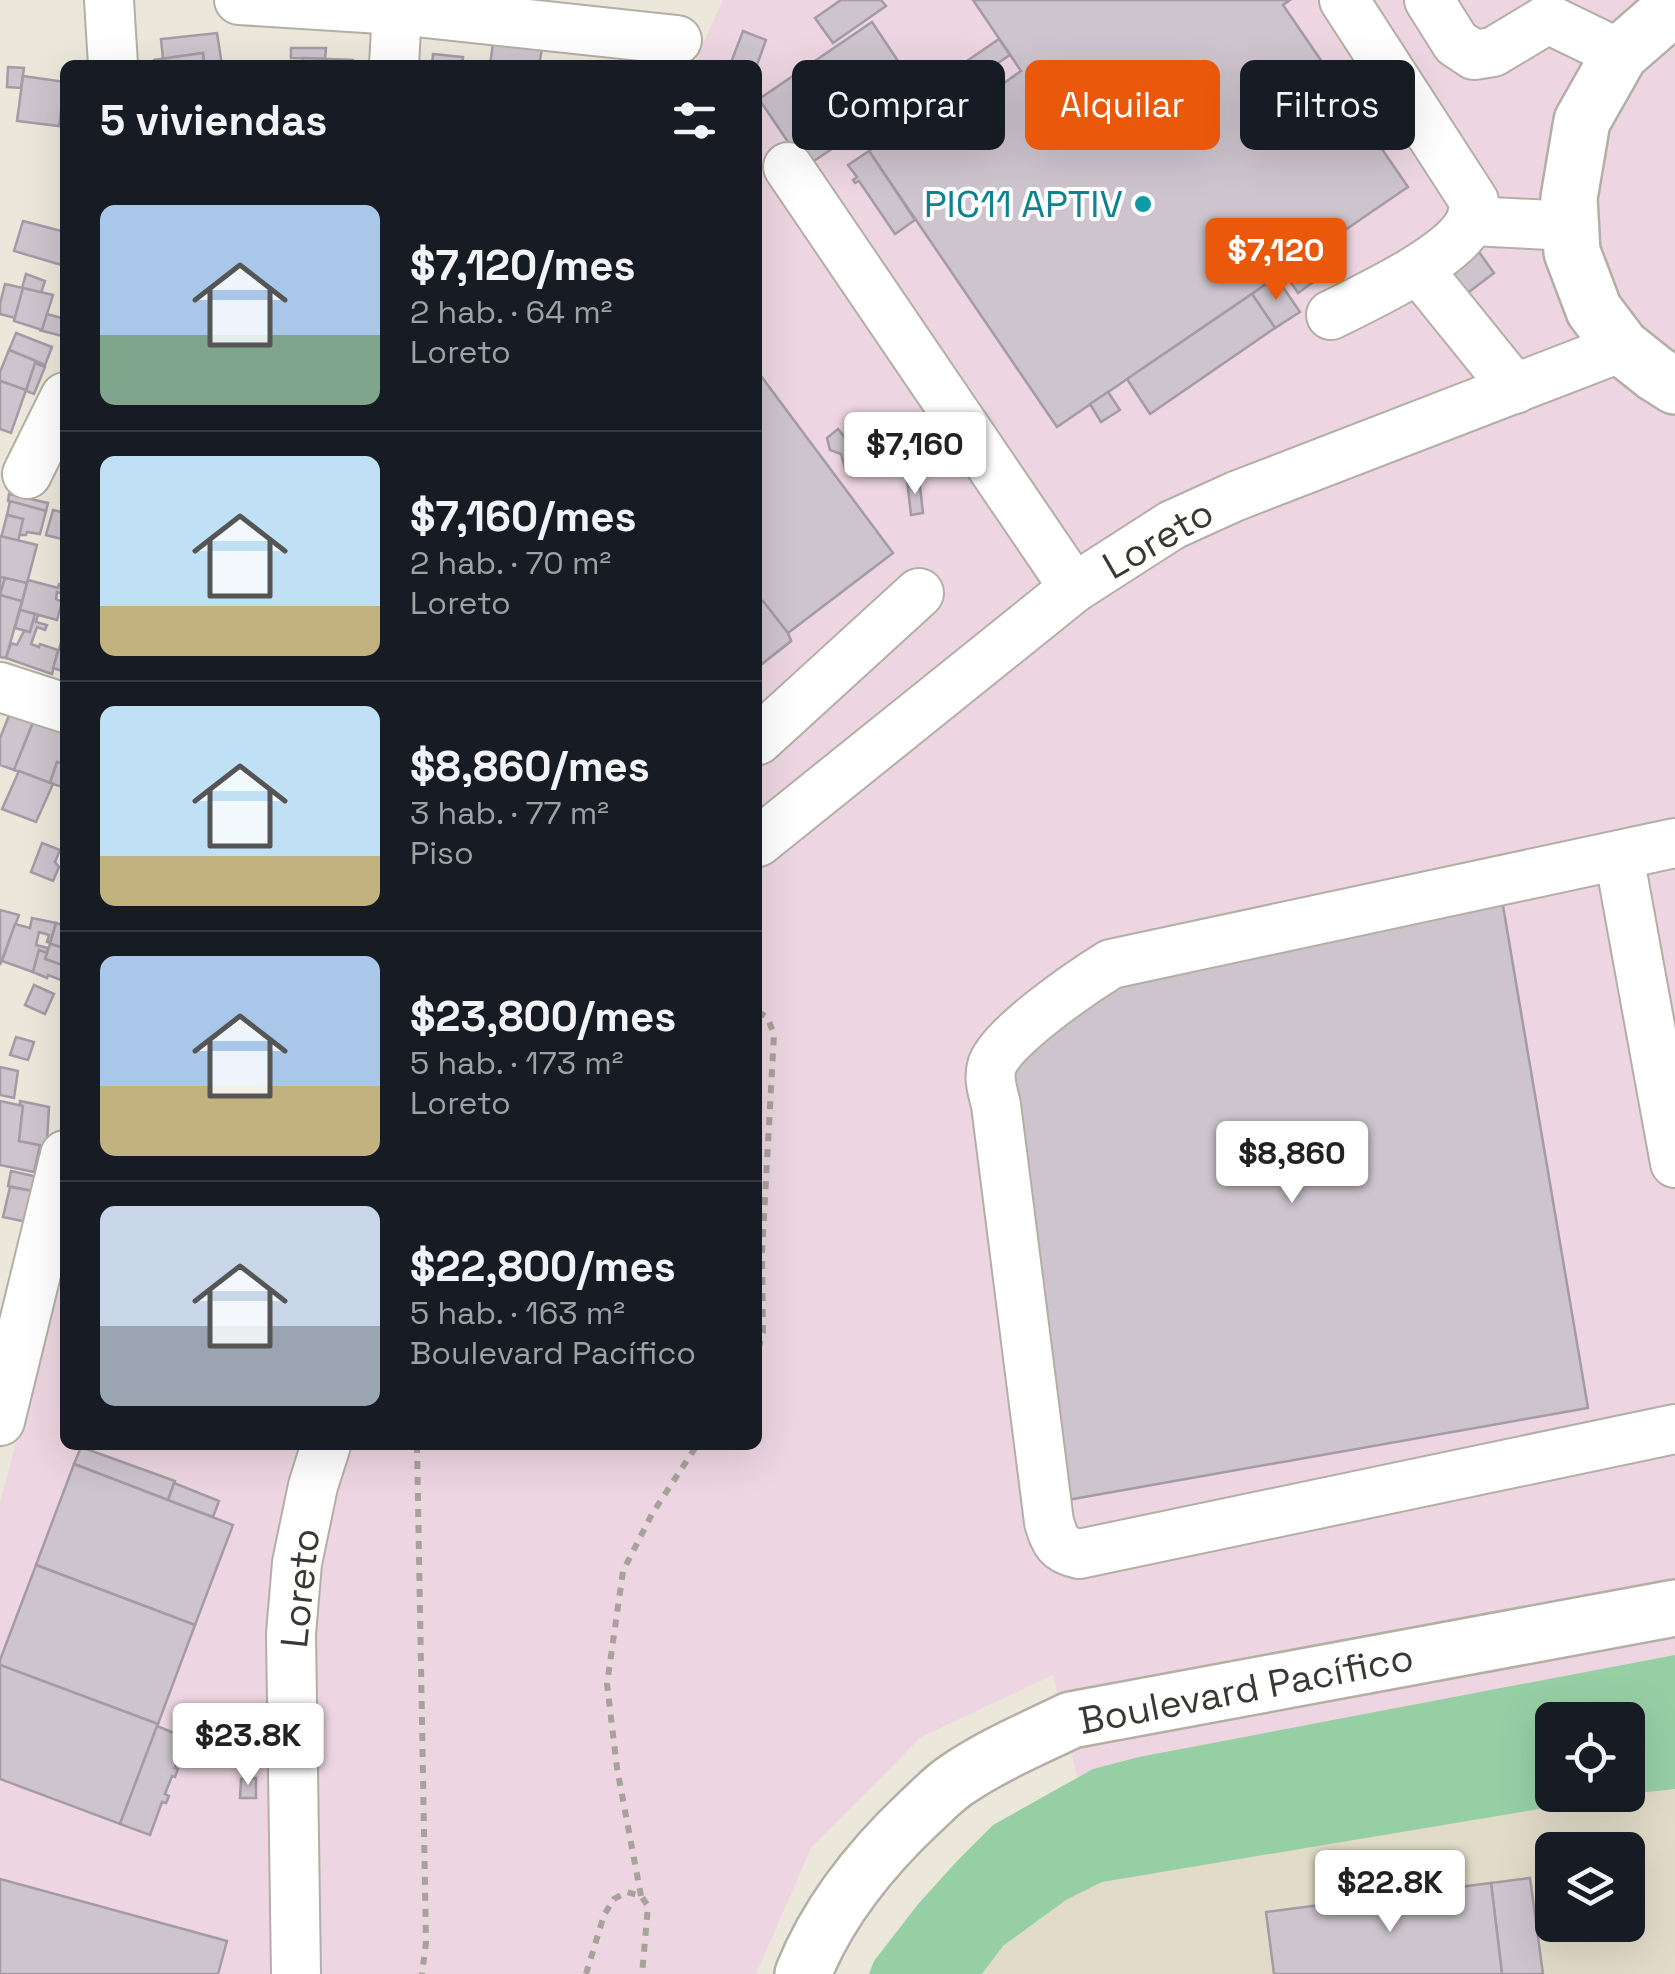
<!DOCTYPE html>
<html lang="es">
<head>
<meta charset="utf-8">
<style>
  :root { --surface:#171b24; --page:#20242c; --text:#f1f3f6; --muted:#9ea1a6; --line:#363941; --accent:#ea580c }
  body { margin:0; font-family:"Space Grotesk",sans-serif; background:var(--page); color:var(--text); height:100vh; display:flex; flex-direction:column; font-size:38px; white-space:nowrap }
  * { box-sizing:border-box; margin:0 }
  p { font-size:32px; color:var(--muted) }
  .icon { flex:none; width:55px; height:55px; fill:none; stroke:currentColor; stroke-width:2; stroke-linecap:round; stroke-linejoin:round }
  .map { position:relative; flex:1; overflow:hidden }
  .side { position:absolute; left:60px; top:60px; width:702px; height:1390px; display:flex; flex-direction:column; background:var(--surface); border-radius:15px; box-shadow:0 10px 40px #0002 }
  .side>* { flex:none }
  .banner { position:absolute; left:792px; top:60px; width:732px; height:90px; display:flex; gap:20px }
  .buttons { position:absolute; left:1535px; top:1702px; display:grid; gap:20px }
  .buttons a { display:grid; place-items:center; width:110px; height:110px; border-radius:15px; background:var(--surface); box-shadow:0 10px 40px #0002; font-size:50px }
  .price { position:absolute; translate:-50% -85px; padding:0 22px; border-radius:10px; background:#fff; color:#222; font-size:32px; line-height:65px; filter:drop-shadow(0 2px 5px #0008) }
  .price::after { content:''; position:absolute; left:50%; top:60px; width:30px; height:22px; margin-left:-15px; background:inherit; clip-path:polygon(0 0,100% 0,50% 100%) }
  .price.active { background:var(--accent); color:#fff }
  ul { padding:0; list-style:none }
  li { display:flex; align-items:center; gap:30px; height:250px; padding:0 40px }
  li+li { border-top:2px solid var(--line) }
  li span { display:grid; place-items:center; flex:none; width:280px; height:200px; border-radius:15px; color:#555 }
  li>.icon { margin-inline-start:auto }
  span .icon { width:120px; height:120px; fill:#fffc; stroke-width:1 }
  li b { font-size:42px }
  h2 { display:flex; justify-content:space-between; align-items:center; height:120px; padding:0 40px; font-size:42px }
  .chip { padding:0 35px; border-radius:15px; background:var(--surface); box-shadow:0 10px 40px #0002; font-size:35px; line-height:90px }
  .chip.active { background:var(--accent); color:#fff }
  .map>svg:first-child { display:block }
  .built { fill:#e2dbc8; fill-rule:evenodd }
  .industrial { fill:#edd6e1 }
  .green { fill:#97cfa5 }
  .building { fill:#cdc4cd; stroke:#a49ba4; stroke-width:2.5 }
  .lines { fill:none; stroke-linecap:round; stroke-linejoin:round }
  .minor-casing { stroke:#b4afa4; stroke-width:52 }
  .major-casing { stroke:#b4afa4; stroke-width:60 }
  .path { stroke:#a7a39a; stroke-width:6; stroke-dasharray:8 8; stroke-linecap:butt }
  .minor { stroke:#fff; stroke-width:48 }
  .major { stroke:#fff; stroke-width:55 }
  .culture-dot { fill:#0f9aa8; stroke:#fff; stroke-width:4 }
  .labels { text-anchor:middle; dominant-baseline:central; stroke-width:8; stroke-linejoin:round; paint-order:stroke }
  .culture-label { font-size:38px; fill:#0d838f; stroke:#fff; text-anchor:end }
  .street-label { font-size:38px; fill:#3a3833; stroke:#fff }
</style>
</head>
<body>
<div class="map">
<svg width="1675" height="1974" viewBox="0 0 1675 1974">
  <rect width="100%" height="100%" fill="#ebe7db"/>
  <!-- built -->
  <path class="built" d="M 1675,1773 L 1675,1974 L 982,1974 L 1003,1946 L 1066,1900 L 1102,1882 L 1560,1795 L 1628,1795 L 1628,1782 ZM 1552,1850 L 1628,1850 L 1628,1925 L 1552,1925 Z"/>
  <!-- industrial -->
  <polygon class="industrial" points="723,0 1675,0 1675,1773 1628,1720 1552,1720 1552,1795 1102,1882 1053,1675 921,1737 811,1848 756,1974 0,1974 0,1503 32,1381 65,1222 65,1445 758,1445 758,65 693,65"/>
  <!-- green -->
  <polygon class="green" points="1675,1655 1675,1789 1628,1794 1628,1720 1552,1720 1552,1795 1623,1795 1102,1882 1066,1900 1003,1946 982,1974 869,1974 874,1961 919,1903 958,1860 993,1825 1093,1769 1139,1757"/>
  <!-- building -->
  <g class="building">
    <polygon points="841,0 881,0 886,6 833,43 815,18"/>
    <polygon points="973,0 1290,0 1283,5 1408,187 1057,427 869,151 940,102 952,119 973,104 962,88 975,78 987,95 1021,71"/>
    <polygon points="872,22 918,91 805,167 759,99"/>
    <polygon points="495,29 544,38 539,65 490,65"/>
    <polygon points="743,31 766,40 757,65 730,65"/>
    <polygon points="217,33 222,65 204,65 203,53 163,59 161,39"/>
    <polygon points="999,39 1010,55 953,93 942,78"/>
    <polygon points="291,48 326,48 325,59 291,58"/>
    <polygon points="203,53 204,65 152,65 154,60"/>
    <polygon points="433,54 463,57 462,65 432,65"/>
    <polygon points="303,58 353,60 353,65 303,65"/>
    <polygon points="8,67 24,68 21,88 7,87"/>
    <polygon points="23,76 65,82 59,126 17,121"/>
    <polygon points="869,151 915,220 895,234 859,181 855,183 853,180 857,177 848,165"/>
    <polygon points="23,221 65,232 65,266 14,251"/>
    <polygon points="1479,252 1494,273 1457,301 1442,280"/>
    <polygon points="1298,262 1312,283 1298,293 1284,272"/>
    <polygon points="26,274 45,281 41,293 22,288"/>
    <polygon points="1276,277 1300,312 1275,328 1252,294"/>
    <polygon points="5,284 23,288 15,318 0,314 0,304"/>
    <polygon points="23,288 53,295 42,330 14,321"/>
    <polygon points="1252,294 1275,328 1150,414 1127,379"/>
    <polygon points="47,314 65,319 62,336 39,330 42,330"/>
    <polygon points="16,333 52,347 45,365 9,350"/>
    <polygon points="9,350 36,361 26,390 0,381 0,372"/>
    <polygon points="35,363 45,367 34,394 26,391"/>
    <polygon points="758,372 893,553 788,633 791,641 758,667"/>
    <polygon points="0,381 26,390 11,433 0,429"/>
    <polygon points="1108,392 1120,410 1101,422 1090,404"/>
    <polygon points="838,429 866,463 855,472 845,468 841,454 830,450 827,438"/>
    <polygon points="919,478 923,513 911,515 907,480"/>
    <polygon points="9,494 48,503 46,511 8,501"/>
    <polygon points="10,501 46,511 40,534 27,532 26,535 19,535 23,519 7,515"/>
    <polygon points="53,510 65,513 65,540 46,535"/>
    <polygon points="7,515 23,519 18,542 1,538"/>
    <polygon points="0,536 37,545 27,583 0,577"/>
    <polygon points="0,577 5,578 0,595 22,601 6,658 0,657"/>
    <polygon points="5,578 27,583 22,601 0,595"/>
    <polygon points="28,580 58,588 59,584 65,586 64,594 57,592 56,599 62,602 57,620 20,610"/>
    <polygon points="763,601 788,633 791,641 758,667 758,605"/>
    <polygon points="20,610 35,614 30,632 15,628"/>
    <polygon points="35,614 38,615 36,622 47,625 45,630 37,627 31,644 39,647 40,644 58,650 52,674 6,658 11,643 17,645 24,631 30,632"/>
    <polygon points="63,636 65,638 65,672 53,668"/>
    <polygon points="10,713 34,720 14,770 0,765 0,738"/>
    <polygon points="34,720 65,730 65,764 57,762 50,783 14,770"/>
    <polygon points="57,762 65,764 65,788 50,783"/>
    <polygon points="19,771 53,784 36,822 2,809"/>
    <polygon points="42,843 60,850 55,862 59,867 53,881 31,872"/>
    <polygon points="1501,894 1588,1408 1056,1502 1046,1432 1013,1056 1096,983"/>
    <polygon points="0,910 19,915 0,965"/>
    <polygon points="32,918 56,923 50,943 47,942 49,935 39,932 36,945 48,948 47,953 39,950 33,972 2,961 15,924 30,928"/>
    <polygon points="56,923 65,926 65,951 61,950 61,947 50,944"/>
    <polygon points="50,944 61,947 61,950 65,951 65,966 45,959"/>
    <polygon points="39,950 47,953 45,959 65,966 61,980 48,975 47,978 33,972"/>
    <polygon points="34,985 54,994 45,1014 25,1005"/>
    <polygon points="16,1037 34,1042 28,1060 10,1055"/>
    <polygon points="0,1067 18,1071 14,1098 0,1095"/>
    <polygon points="0,1101 23,1106 19,1141 40,1145 34,1172 0,1165"/>
    <polygon points="20,1101 49,1107 47,1142 40,1148 40,1145 19,1141 23,1106 20,1105"/>
    <polygon points="11,1171 47,1179 38,1192 8,1186"/>
    <polygon points="10,1187 38,1192 32,1223 3,1217"/>
    <polygon points="81,1447 175,1481 168,1500 74,1464"/>
    <polygon points="74,1464 233,1525 195,1625 36,1565"/>
    <polygon points="174,1483 219,1501 213,1517 168,1500"/>
    <polygon points="36,1565 195,1625 158,1724 0,1665 0,1660"/>
    <polygon points="0,1665 158,1724 120,1824 0,1779"/>
    <polygon points="157,1726 186,1738 175,1768 178,1769 175,1777 172,1776 165,1794 169,1796 166,1803 162,1802 150,1835 120,1824"/>
    <polygon points="256,1778 256,1798 240,1798 241,1779"/>
    <polygon points="1530,1878 1543,1974 1502,1974 1491,1883"/>
    <polygon points="0,1879 227,1941 218,1974 0,1974"/>
    <polygon points="1491,1883 1502,1974 1274,1974 1266,1912"/>
  </g>
  <g class="lines">
    <!-- minor casing -->
    <g class="minor-casing">
      <g id="minor">
        <polyline points="109,0 113,65"/>
        <polyline points="239,0 397,10 677,40"/>
        <polyline points="1429,0 1456,43 1474,55 1493,52 1548,19"/>
        <polyline points="1548,19 1620,54"/>
        <polyline points="394,65 397,10 395,0"/>
        <polyline points="788,167 1074,588"/>
        <polyline points="1472,221 1570,226"/>
        <polyline points="1418,269 1515,389"/>
        <path d="M 1331,315 C 1367,297 1451,258 1469,224 C 1473,217 1473,209 1474,201 L 1344,0"/>
        <polyline points="27,474 65,397"/>
        <polyline points="0,687 65,708"/>
        <polyline points="758,740 919,593"/>
        <polyline points="758,842 1074,588 1172,525 1236,496 1622,347"/>
        <path d="M 1675,843 L 1111,964 C 1085,980 999,1038 992,1066 C 988,1079 993,1092 996,1105 L 1049,1522 C 1055,1542 1058,1549 1079,1554 L 1675,1429"/>
        <polyline points="1619,856 1675,1163"/>
        <polyline points="0,1421 65,1155"/>
        <polyline points="296,1974 291,1634 297,1563 313,1486 326,1445"/>
      </g>
    </g>
    <!-- major casing -->
    <g class="major-casing">
      <g id="major">
        <polyline points="1675,6 1620,54 1582,121 1569,198 1572,252 1594,310 1622,347 1656,374 1675,386"/>
        <path d="M 803,1974 C 828,1911 871,1858 920,1812 C 931,1802 942,1790 955,1781 C 991,1756 1032,1739 1071,1720 L 1675,1608"/>
      </g>
    </g>
    <!-- path -->
    <g class="path">
      <polyline points="758,1012 767,1017 774,1034 762,1253 763,1332 758,1350"/>
      <polyline points="417,1445 426,1942 422,1974"/>
      <polyline points="641,1896 617,1768 607,1684 623,1571 652,1514 697,1445"/>
      <polyline points="586,1974 604,1915 614,1899 627,1892 641,1896 648,1906 642,1974"/>
    </g>
    <!-- minor -->
    <use href="#minor" class="minor"/>
    <!-- major -->
    <use href="#major" class="major"/>
  </g>
  <!-- markers -->
  <circle class="culture-dot" cx="1143" cy="204" r="10"/>
  <g class="labels">
    <!-- culture labels -->
    <g class="culture-label">
      <text x="1123" y="204">PIC11 APTIV</text>
    </g>
    <!-- street labels -->
    <g class="street-label">
      <text transform="translate(1158 539) rotate(-30)">Loreto</text>
      <text transform="translate(300 1588) rotate(-84)">Loreto</text>
      <text transform="translate(1246 1689) rotate(-11)">Boulevard Pacífico</text>
    </g>
  </g>
</svg>
<div class="buttons">
<a><svg class="icon" aria-label="locate" viewBox="0 0 24 24"><circle cx="12" cy="12" r="6"/><path d="M12 2v4M12 18v4M2 12h4M18 12h4"/></svg></a>
<a><svg class="icon" aria-label="layers" viewBox="0 0 24 24"><path d="M12 4l9 5-9 5-9-5zM3 14l9 5 9-5"/></svg></a>
</div>
<b class="price active" style="left:1276px;top:303px">$7,120</b>
<b class="price" style="left:915px;top:497px">$7,160</b>
<b class="price" style="left:1292px;top:1206px">$8,860</b>
<b class="price" style="left:248px;top:1788px">$23.8K</b>
<b class="price" style="left:1390px;top:1935px">$22.8K</b>
<div class="banner">
<a class="chip">Comprar</a>
<a class="chip active">Alquilar</a>
<a class="chip">Filtros</a>
</div>
<section class="side">
<h2>5 viviendas<svg class="icon" aria-label="filters" viewBox="0 0 24 24"><path d="M4 7h16M4 17h16"/><circle cx="9" cy="7" r="2"/><circle cx="15" cy="17" r="2"/></svg></h2>
<ul>
<li><span style="background:linear-gradient(#a9c7e8 65%,#7fa58c 0)"><svg class="icon" aria-label="home" viewBox="0 0 24 24"><path d="M3 11l9-7 9 7M6 9v11h12V9"/></svg></span><div><b>$7,120/mes</b><p>2 hab. · 64 m²</p><p>Loreto</p></div></li>
<li><span style="background:linear-gradient(#bfe0f5 75%,#c2b280 0)"><svg class="icon" aria-label="home" viewBox="0 0 24 24"><path d="M3 11l9-7 9 7M6 9v11h12V9"/></svg></span><div><b>$7,160/mes</b><p>2 hab. · 70 m²</p><p>Loreto</p></div></li>
<li><span style="background:linear-gradient(#bfe0f5 75%,#c2b280 0)"><svg class="icon" aria-label="home" viewBox="0 0 24 24"><path d="M3 11l9-7 9 7M6 9v11h12V9"/></svg></span><div><b>$8,860/mes</b><p>3 hab. · 77 m²</p><p>Piso</p></div></li>
<li><span style="background:linear-gradient(#a9c7e8 65%,#c2b280 0)"><svg class="icon" aria-label="home" viewBox="0 0 24 24"><path d="M3 11l9-7 9 7M6 9v11h12V9"/></svg></span><div><b>$23,800/mes</b><p>5 hab. · 173 m²</p><p>Loreto</p></div></li>
<li><span style="background:linear-gradient(#c9d6e8 60%,#9aa5b1 0)"><svg class="icon" aria-label="home" viewBox="0 0 24 24"><path d="M3 11l9-7 9 7M6 9v11h12V9"/></svg></span><div><b>$22,800/mes</b><p>5 hab. · 163 m²</p><p>Boulevard Pacífico</p></div></li>
</ul>
</section>
</div>
</body>
</html>
